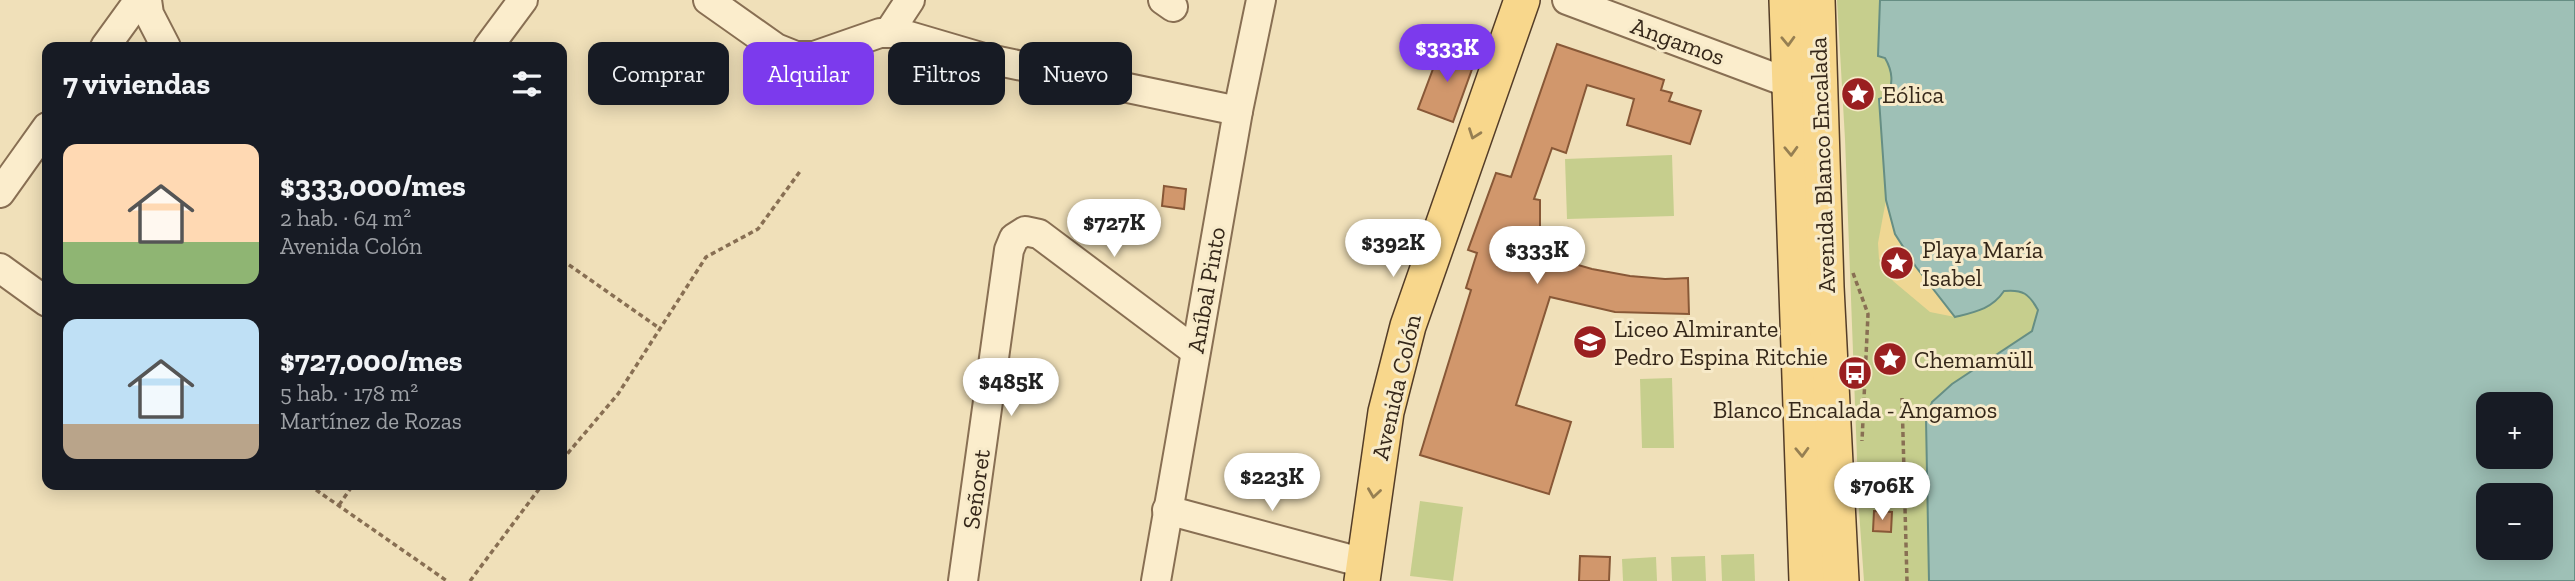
<!DOCTYPE html>
<html lang="es">
<head>
<meta charset="utf-8">
<style>
  :root { --surface:#171b24; --page:#20242c; --text:#f1f3f6; --muted:#9ea1a6; --accent:#7c3aed }
  body { margin:0; font-family:"Zilla Slab",serif; background:var(--page); color:var(--text); height:100vh; display:flex; flex-direction:column; font-size:26px; white-space:nowrap }
  * { box-sizing:border-box; margin:0 }
  p { font-size:23px; color:var(--muted) }
  .icon { flex:none; width:38px; height:38px; fill:none; stroke:currentColor; stroke-width:2; stroke-linecap:round; stroke-linejoin:round }
  .map { position:relative; flex:1; overflow:hidden }
  .panel { position:absolute; left:42px; top:42px; width:525px; height:448px; display:flex; flex-direction:column; background:var(--surface); border-radius:14px; box-shadow:0 4px 18px #0003 }
  .panel>* { flex:none }
  .guide { position:absolute; left:588px; top:42px; width:665px; height:63px; display:flex; gap:14px }
  .fabs { position:absolute; left:2476px; top:392px; display:grid; gap:14px }
  .fabs a { display:grid; place-items:center; width:77px; height:77px; border-radius:14px; background:var(--surface); box-shadow:0 4px 18px #0003; font-size:35px }
  .price { position:absolute; translate:-50% -60px; padding:0 16px; border-radius:24px; background:#fff; color:#222; font-size:23px; line-height:46px; filter:drop-shadow(0 2px 4px #0008) }
  .price::after { content:''; position:absolute; left:50%; top:42px; width:21px; height:16px; margin-left:-10px; background:inherit; clip-path:polygon(0 0,100% 0,50% 100%) }
  .price.on { background:var(--accent); color:#fff }
  ul { padding:0; list-style:none }
  li { display:flex; align-items:center; gap:21px; height:175px; padding:0 21px }
  li span { display:grid; place-items:center; flex:none; width:196px; height:140px; border-radius:14px; color:#555 }
  li>.icon { margin-inline-start:auto }
  span .icon { width:84px; height:84px; fill:#fffc; stroke-width:1 }
  li b { font-size:30px }
  h2 { display:flex; justify-content:space-between; align-items:center; height:84px; padding:0 21px; font-size:30px }
  .chip { padding:0 24px; border-radius:14px; background:var(--surface); box-shadow:0 4px 18px #0003; font-size:24px; line-height:63px }
  .chip.on { background:var(--accent); color:#fff }
  .map>svg:first-child { display:block }
  .green { fill:#c6ce8d }
  .sand { fill:#efd793 }
  .water { fill:#9ec0b6; stroke:#668e84; stroke-width:2; fill-rule:evenodd }
  .building { fill:#d1976c; stroke:#885837; stroke-width:2 }
  .lines { fill:none; stroke-linecap:round; stroke-linejoin:round }
  .minor-casing { stroke:#886f53; stroke-width:32 }
  .major-casing { stroke:#543d28; stroke-width:38 }
  .path { stroke:#886f53; stroke-width:3.5; stroke-dasharray:5 3.5; stroke-linecap:butt }
  .minor { stroke:#fbedcc; stroke-width:28 }
  .major { stroke:#f8d78c; stroke-width:35 }
  .oneway { stroke:#967f52 }
  .labels { text-anchor:middle; dominant-baseline:central; stroke-width:6; stroke-linejoin:round; paint-order:stroke }
  .street-label { font-size:24px; fill:#352719; stroke:#f7eac9 }
  .poi-label { font-size:24px; fill:#352719; stroke:#f7eac9; text-anchor:start }
</style>
</head>
<body>
<div class="map">
<svg width="2575" height="581" viewBox="0 0 2575 581">
  <rect width="100%" height="100%" fill="#f0e0b9"/>
  <!-- green -->
  <g class="green">
    <path d="M 1837,0 L 1880,0 L 1878,56 L 1885,58 C 1892,71 1895,85 1885,97 L 1886,196 L 2017,289 L 2029,295 L 2038,310 L 2032,331 L 1952,384 L 1932,402 L 1926,419 L 1929,581 L 1864,581 L 1859,511 L 1845,139 Z"/>
    <polygon points="1672,155 1674,216 1567,219 1565,159"/>
    <polygon points="1672,378 1674,448 1642,448 1640,379"/>
    <polygon points="1420,501 1463,507 1453,581 1410,576"/>
    <polygon points="1754,554 1755,581 1722,581 1721,555"/>
    <polygon points="1705,556 1706,581 1672,581 1671,557"/>
    <polygon points="1656,557 1657,581 1623,581 1622,559"/>
  </g>
  <!-- sand -->
  <polygon class="sand" points="1886,200 1895,234 1916,267 1955,317 1930,312 1893,281 1879,259 1878,243"/>
  <!-- water -->
  <path class="water" d="M 1880,0 L 2575,0 L 2575,581 L 1929,581 L 1926,419 L 1932,402 L 1952,384 L 2032,331 L 2038,310 C 2029,294 2023,289 2004,291 C 1992,309 1975,312 1955,317 L 1916,267 L 1895,234 L 1886,200 L 1879,99 L 1885,97 C 1895,85 1892,70 1885,58 L 1878,56 ZM 2488,404 L 2541,404 L 2541,457 L 2488,457 ZM 2488,495 L 2541,495 L 2541,548 L 2488,548 Z"/>
  <!-- building -->
  <g class="building">
    <polygon points="1557,44 1664,80 1661,90 1672,93 1669,101 1701,111 1690,144 1627,125 1634,99 1587,85 1566,153 1552,148 1534,199 1540,200 1540,254 1592,269 1630,276 1665,279 1688,278 1689,314 1615,312 1550,297 1516,405 1571,422 1549,494 1420,455 1471,290 1466,288 1477,253 1468,250 1496,173 1511,177"/>
    <polygon points="1442,45 1476,58 1453,122 1418,109"/>
    <polygon points="1164,186 1186,189 1184,209 1162,206"/>
    <polygon points="1874,511 1892,512 1891,532 1873,531"/>
    <polygon points="1580,556 1610,557 1609,581 1579,581"/>
  </g>
  <g class="lines">
    <!-- minor casing -->
    <g class="minor-casing">
      <g id="minor">
        <polyline points="147,0 149,14 166,47"/>
        <polyline points="708,0 776,48 796,56 814,56 880,33 899,33 984,58 1238,111"/>
        <polyline points="1163,0 1173,7"/>
        <polyline points="1567,0 1789,83"/>
        <polyline points="889,32 910,0"/>
        <polyline points="105,47 139,0"/>
        <polyline points="488,47 523,0"/>
        <polyline points="0,193 47,127"/>
        <polyline points="0,268 47,302"/>
        <polyline points="1167,510 1364,563"/>
        <polyline points="963,581 1009,250 1014,238 1025,231 1039,234 1195,351"/>
        <polyline points="1156,581 1238,111 1261,0"/>
      </g>
    </g>
    <!-- major casing -->
    <g class="major-casing">
      <g id="major">
        <polyline points="1787,0 1807,581"/>
        <polyline points="1817,0 1826,287 1841,581"/>
        <polyline points="1362,581 1386,412 1408,326 1522,0"/>
      </g>
    </g>
    <!-- path -->
    <g class="path">
      <polyline points="562,260 659,328"/>
      <polyline points="1853,273 1868,314 1862,441"/>
      <polyline points="1902,398 1907,581"/>
      <polyline points="562,460 618,394 706,257 758,229 801,170"/>
      <polyline points="309,485 447,581"/>
      <polyline points="339,505 353,485"/>
      <polyline points="470,581 542,485"/>
    </g>
    <!-- minor -->
    <use href="#minor" class="minor"/>
    <!-- major -->
    <use href="#major" class="major"/>
  </g>
  <!-- one-way arrows -->
  <defs><path id="oneway-chevron" d="M-2-3.5L2.5 0L-2 3.5" fill="none" stroke-width="1.6" stroke-linecap="round" stroke-linejoin="round" transform="scale(1.75)"/></defs>
  <g class="oneway">
    <use href="#oneway-chevron" transform="translate(1788 41) rotate(88)"/>
    <use href="#oneway-chevron" transform="translate(1474 134) rotate(110)"/>
    <use href="#oneway-chevron" transform="translate(1791 151) rotate(88)"/>
    <use href="#oneway-chevron" transform="translate(1802 452) rotate(88)"/>
    <use href="#oneway-chevron" transform="translate(1374 493) rotate(98)"/>
  </g>
  <!-- icons -->
  <defs>
    <g id="sight-disc" transform="scale(1.75)"><circle r="9.5" fill="#9a1f20" stroke="#f7eac9"/><path d="M0-6L1.8-2.2L6-1.7L2.9 1.2L3.7 5.4L0 3.3L-3.7 5.4L-2.9 1.2L-6-1.7L-1.8-2.2Z" fill="#fff"/></g>
    <g id="school-disc" transform="scale(1.75)"><circle r="9.5" fill="#9a1f20" stroke="#f7eac9"/><path d="M0-5L7-2L0 1L-7-2ZM-4 1L0 2.5L4 1V4Q0 6-4 4Z" fill="#fff"/></g>
    <g id="bus-disc" transform="scale(1.75)"><circle r="9.5" fill="#9a1f20" stroke="#f7eac9"/><path d="M-5-6H5V4H4V6H2V4H-2V6H-4V4H-5ZM-3.5-4V0h7V-4ZM-3.5 1.2v1.5H-2V1.2ZM2 1.2v1.5H3.5V1.2Z" fill="#fff"/></g>
  </defs>
  <g fill-rule="evenodd">
    <use href="#sight-disc" x="1858" y="94"/>
    <use href="#sight-disc" x="1897" y="263"/>
    <use href="#school-disc" x="1590" y="342"/>
    <use href="#sight-disc" x="1890" y="359"/>
    <use href="#bus-disc" x="1855" y="373"/>
  </g>
  <g class="labels">
    <!-- street labels -->
    <g class="street-label">
      <text transform="translate(1678 41) rotate(20)">Angamos</text>
      <text transform="translate(1822 165) rotate(-92)">Avenida Blanco Encalada</text>
      <text transform="translate(1206 290) rotate(-80)">Aníbal Pinto</text>
      <text transform="translate(1396 387) rotate(-77)">Avenida Colón</text>
      <text transform="translate(976 489) rotate(-82)">Señoret</text>
    </g>
    <!-- poi labels -->
    <g class="poi-label">
      <text x="1882" y="94">Eólica</text>
      <text x="1922" y="249">Playa María<tspan x="1922" dy="28">Isabel</tspan></text>
      <text x="1614" y="328">Liceo Almirante<tspan x="1614" dy="28">Pedro Espina Ritchie</tspan></text>
      <text x="1914" y="359">Chemamüll</text>
      <text x="1855" y="409" text-anchor="middle">Blanco Encalada - Angamos</text>
    </g>
  </g>
</svg>
<div class="fabs">
<a>+</a>
<a>−</a>
</div>
<b class="price on" style="left:1447px;top:84px">$333K</b>
<b class="price" style="left:1114px;top:259px">$727K</b>
<b class="price" style="left:1393px;top:279px">$392K</b>
<b class="price" style="left:1537px;top:286px">$333K</b>
<b class="price" style="left:1011px;top:418px">$485K</b>
<b class="price" style="left:1272px;top:513px">$223K</b>
<b class="price" style="left:1882px;top:522px">$706K</b>
<div class="guide">
<a class="chip">Comprar</a>
<a class="chip on">Alquilar</a>
<a class="chip">Filtros</a>
<a class="chip">Nuevo</a>
</div>
<section class="panel">
<h2>7 viviendas<svg class="icon" aria-label="filters" viewBox="0 0 24 24"><path d="M4 7h16M4 17h16"/><circle cx="9" cy="7" r="2"/><circle cx="15" cy="17" r="2"/></svg></h2>
<ul>
<li><span style="background:linear-gradient(#ffd9b3 70%,#8fb573 0)"><svg class="icon" aria-label="home" viewBox="0 0 24 24"><path d="M3 11l9-7 9 7M6 9v11h12V9"/></svg></span><div><b>$333,000/mes</b><p>2 hab. · 64 m²</p><p>Avenida Colón</p></div></li>
<li><span style="background:linear-gradient(#bfe0f5 75%,#b9a48a 0)"><svg class="icon" aria-label="home" viewBox="0 0 24 24"><path d="M3 11l9-7 9 7M6 9v11h12V9"/></svg></span><div><b>$727,000/mes</b><p>5 hab. · 178 m²</p><p>Martínez de Rozas</p></div></li>
</ul>
</section>
</div>
</body>
</html>
